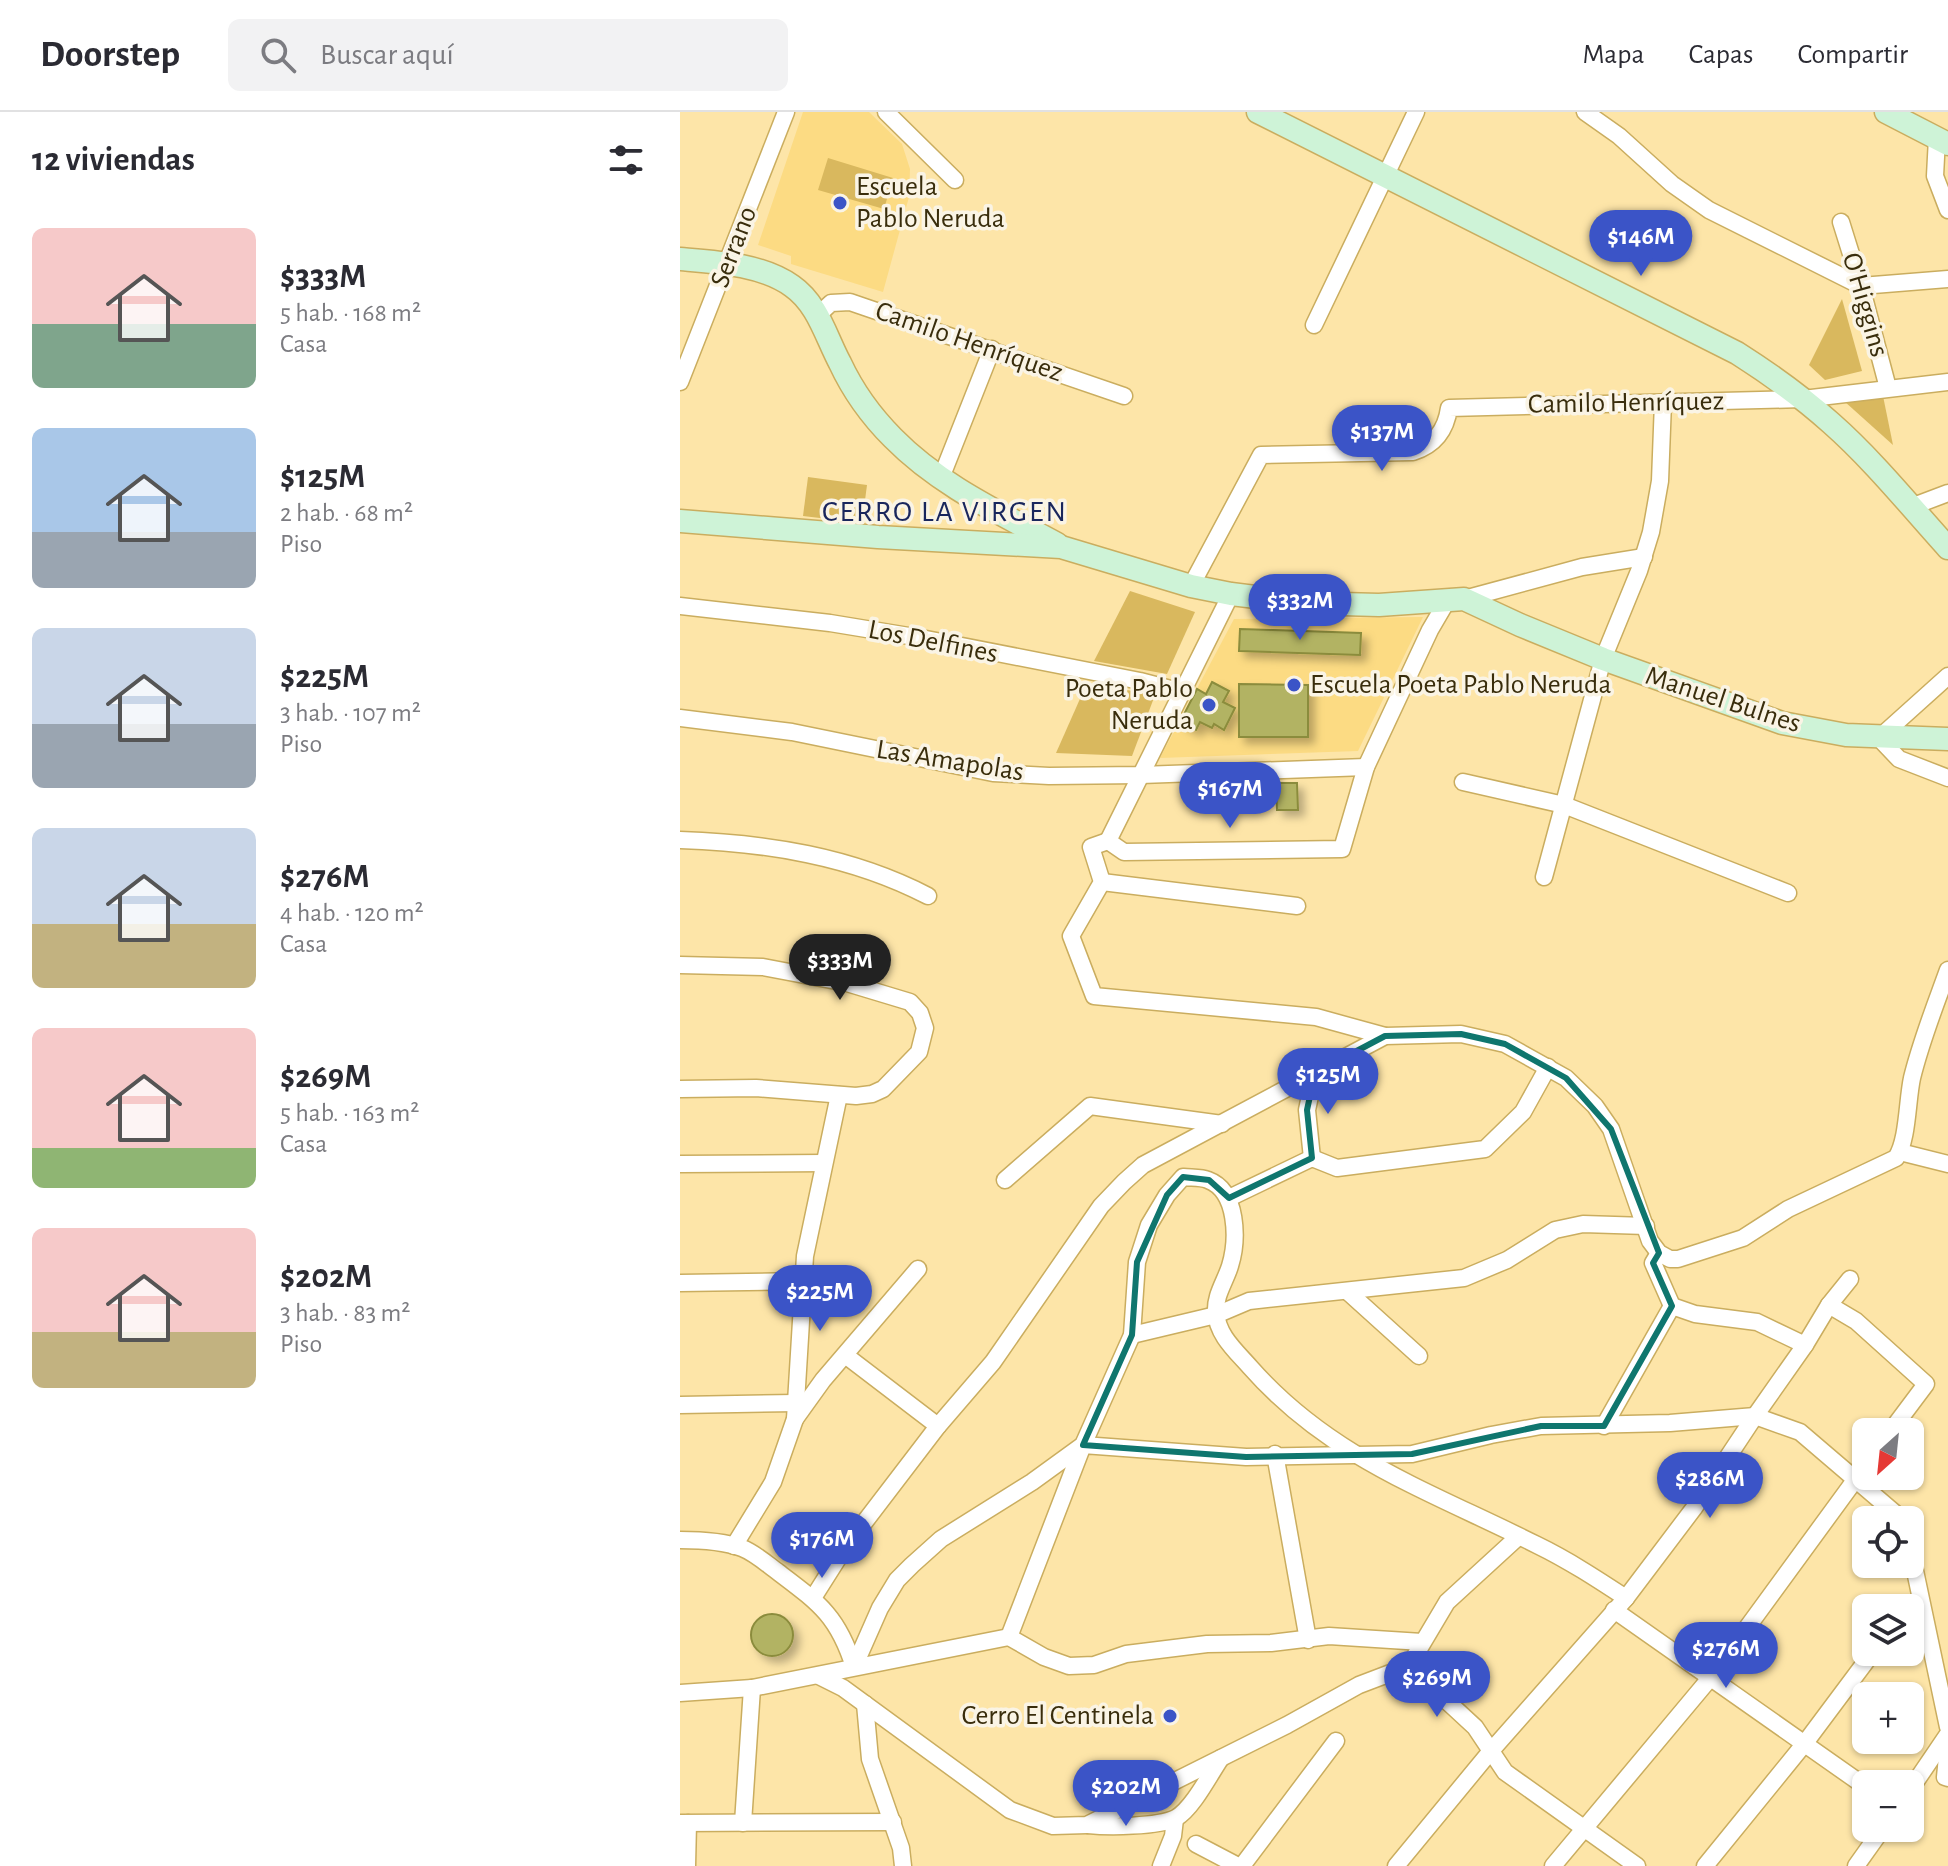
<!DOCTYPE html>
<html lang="es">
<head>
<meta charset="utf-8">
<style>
  :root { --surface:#fff; --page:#f2f2f3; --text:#2b2b33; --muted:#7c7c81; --line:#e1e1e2; --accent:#3b54c7 }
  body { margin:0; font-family:"Alegreya Sans",sans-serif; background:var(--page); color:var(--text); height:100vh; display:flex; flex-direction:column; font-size:30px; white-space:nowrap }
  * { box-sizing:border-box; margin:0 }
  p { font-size:26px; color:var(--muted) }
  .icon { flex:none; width:44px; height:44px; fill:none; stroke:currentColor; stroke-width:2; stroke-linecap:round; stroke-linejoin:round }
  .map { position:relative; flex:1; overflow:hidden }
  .sheet { display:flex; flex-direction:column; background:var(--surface); width:680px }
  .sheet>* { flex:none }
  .needle { width:52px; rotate:207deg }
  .tools { position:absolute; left:1172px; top:1306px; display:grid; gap:16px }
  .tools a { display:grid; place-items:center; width:72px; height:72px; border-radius:12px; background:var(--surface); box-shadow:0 2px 6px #0004; font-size:40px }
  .price { position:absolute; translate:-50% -68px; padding:0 18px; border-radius:28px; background:var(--accent); color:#fff; font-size:26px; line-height:52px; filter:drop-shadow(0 2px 4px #0008) }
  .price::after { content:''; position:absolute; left:50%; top:48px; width:24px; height:18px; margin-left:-12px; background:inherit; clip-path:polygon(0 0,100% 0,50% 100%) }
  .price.current { background:#222; color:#fff }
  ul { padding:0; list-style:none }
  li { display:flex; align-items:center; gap:24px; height:200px; padding:0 32px }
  li span { display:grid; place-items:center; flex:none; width:224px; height:160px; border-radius:12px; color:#555 }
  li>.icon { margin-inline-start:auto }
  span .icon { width:96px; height:96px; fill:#fffc; stroke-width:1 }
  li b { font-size:34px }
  h2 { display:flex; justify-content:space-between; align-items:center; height:96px; padding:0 32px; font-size:34px }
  header { display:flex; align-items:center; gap:48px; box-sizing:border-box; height:112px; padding:0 40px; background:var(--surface); border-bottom:2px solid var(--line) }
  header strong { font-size:38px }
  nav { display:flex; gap:44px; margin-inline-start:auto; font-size:28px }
  .search { width:560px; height:72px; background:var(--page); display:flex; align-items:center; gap:20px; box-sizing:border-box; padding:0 28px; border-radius:12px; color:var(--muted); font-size:30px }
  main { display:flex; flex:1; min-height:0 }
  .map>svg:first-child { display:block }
  .built { fill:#fcdb83 }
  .green { fill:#d9b85e }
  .building { fill:#b2b363; stroke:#8b8c3c; stroke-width:2; filter:url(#shadow) }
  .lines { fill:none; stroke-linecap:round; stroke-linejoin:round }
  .street-casing { stroke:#caad5f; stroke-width:19 }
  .secondary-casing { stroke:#caad5f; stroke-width:25 }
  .street { stroke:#fff; stroke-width:16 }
  .secondary { stroke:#cef3d7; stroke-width:22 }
  .marked { fill:none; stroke:#0f766e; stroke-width:6; stroke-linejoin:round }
  .poi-dot { fill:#3b54c7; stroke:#faf4e5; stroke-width:3 }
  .labels { text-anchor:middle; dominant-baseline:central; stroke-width:7; stroke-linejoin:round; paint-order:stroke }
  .poi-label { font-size:28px; fill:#392d0c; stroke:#faf4e5; text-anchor:start }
  .street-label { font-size:28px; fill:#392d0c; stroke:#faf4e5 }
  .neighbourhood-label { font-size:30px; letter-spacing:2px; fill:#19265d; stroke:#faf4e5 }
</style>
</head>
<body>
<header>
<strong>Doorstep</strong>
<div class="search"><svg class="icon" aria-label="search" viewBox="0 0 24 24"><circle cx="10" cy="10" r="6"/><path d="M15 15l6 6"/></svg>Buscar aquí</div>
<nav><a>Mapa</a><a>Capas</a><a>Compartir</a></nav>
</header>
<main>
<section class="sheet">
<h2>12 viviendas<svg class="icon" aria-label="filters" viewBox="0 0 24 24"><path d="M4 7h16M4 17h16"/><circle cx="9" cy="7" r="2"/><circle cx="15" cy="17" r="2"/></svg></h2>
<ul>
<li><span style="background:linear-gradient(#f6c9c9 60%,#7fa58c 0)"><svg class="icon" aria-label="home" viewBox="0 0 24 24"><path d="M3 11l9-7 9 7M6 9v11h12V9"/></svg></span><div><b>$333M</b><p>5 hab. · 168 m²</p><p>Casa</p></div></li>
<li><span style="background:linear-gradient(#a9c7e8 65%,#9aa5b1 0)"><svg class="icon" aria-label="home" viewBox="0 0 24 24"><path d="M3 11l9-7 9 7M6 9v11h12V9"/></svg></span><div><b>$125M</b><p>2 hab. · 68 m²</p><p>Piso</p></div></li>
<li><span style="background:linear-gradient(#c9d6e8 60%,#9aa5b1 0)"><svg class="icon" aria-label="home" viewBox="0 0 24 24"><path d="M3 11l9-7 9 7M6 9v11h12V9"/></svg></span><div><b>$225M</b><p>3 hab. · 107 m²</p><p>Piso</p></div></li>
<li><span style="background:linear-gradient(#c9d6e8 60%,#c2b280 0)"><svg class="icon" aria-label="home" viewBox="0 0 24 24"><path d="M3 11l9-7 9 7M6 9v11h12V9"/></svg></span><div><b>$276M</b><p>4 hab. · 120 m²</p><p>Casa</p></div></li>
<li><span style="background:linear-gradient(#f6c9c9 75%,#8fb573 0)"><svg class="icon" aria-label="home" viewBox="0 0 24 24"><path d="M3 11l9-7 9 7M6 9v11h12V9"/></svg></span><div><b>$269M</b><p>5 hab. · 163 m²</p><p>Casa</p></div></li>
<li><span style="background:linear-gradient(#f6c9c9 65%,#c2b280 0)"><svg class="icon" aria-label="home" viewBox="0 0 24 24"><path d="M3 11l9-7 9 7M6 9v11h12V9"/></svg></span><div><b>$202M</b><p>3 hab. · 83 m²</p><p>Piso</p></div></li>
</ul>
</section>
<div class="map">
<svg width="1268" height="1754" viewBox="0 0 1268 1754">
  <defs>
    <filter id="shadow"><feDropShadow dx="6" dy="6" stdDeviation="4" flood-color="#0004"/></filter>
  </defs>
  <rect width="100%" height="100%" fill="#fde5a8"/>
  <!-- built -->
  <g class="built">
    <polygon points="123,0 189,0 222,32 230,57 229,85 203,180 111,152 111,144 78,133"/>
    <polygon points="743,505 678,639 480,646 554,507"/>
  </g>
  <!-- green -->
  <g class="green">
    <polygon points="148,46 213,66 204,97 138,78"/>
    <polygon points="1162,187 1182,259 1145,268 1129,253"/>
    <polygon points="1203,284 1213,333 1164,289"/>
    <polygon points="128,365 187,373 182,411 123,404"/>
    <polygon points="450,479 515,500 487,562 414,549"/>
    <polygon points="407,571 475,583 452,644 376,641"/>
  </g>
  <!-- building -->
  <g class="building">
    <polygon points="560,517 681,521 680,543 559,539"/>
    <polygon points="532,570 549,579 543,590 555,596 544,618 534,612 532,616 520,610 516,618 500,610 517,577 526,582"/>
    <polygon points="559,572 628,573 628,625 559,625"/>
    <polygon points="596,671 617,671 618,698 597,698"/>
    <circle cx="92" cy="1523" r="21"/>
  </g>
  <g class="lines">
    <!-- street casing -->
    <g class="street-casing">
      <g id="street">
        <polyline points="206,0 275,68"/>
        <polyline points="905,0 939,24 992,72 1029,98 1181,174 1268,167"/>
        <polyline points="1257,26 1255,64 1268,98"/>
        <polyline points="1161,110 1181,174 1208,276"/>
        <polyline points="137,204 151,191 170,190 444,284"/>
        <polyline points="634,213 736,0"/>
        <polyline points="0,270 106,0"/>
        <polyline points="261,366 312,237"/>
        <polyline points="1231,395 1268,381"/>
        <path d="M 511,474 L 581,343 L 733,340 C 755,333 766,318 769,296 L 1123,287 L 1268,270"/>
        <polyline points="784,487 902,455 964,445"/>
        <polyline points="0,494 150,511 241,526 460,569 502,580"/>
        <polyline points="1268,564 1199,626 1219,647 1268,666"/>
        <polyline points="0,606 112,620 313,661 369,664 461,663 686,655"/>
        <polyline points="783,670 884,693 1108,781"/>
        <path d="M 0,728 C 86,731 171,744 248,784"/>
        <polyline points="428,729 444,740 662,737 686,655 750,518 767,489"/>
        <polyline points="428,729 411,735 422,770 391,824 414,884 636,905 705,924"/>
        <polyline points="428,729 551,482"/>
        <polyline points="864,765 923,547 959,459 971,420 980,369 983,290"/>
        <polyline points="422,770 617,794"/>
        <polyline points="0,853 83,855 167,871 230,890 240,901 245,916 239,940 203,977 192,982 176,984 76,976 0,977"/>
        <polyline points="1220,1040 1268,1052"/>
        <polyline points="632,1046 627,998 635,961"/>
        <polyline points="0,1052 144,1051"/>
        <polyline points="325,1068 410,994 542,1012"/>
        <polyline points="549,1086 632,1046 657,1056 805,1037 843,1000 868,955"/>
        <polyline points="979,1141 973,1151 992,1194 1015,1202 1077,1210 1125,1233"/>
        <polyline points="0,1171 124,1169"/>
        <polyline points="667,1179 739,1244"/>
        <polyline points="1149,1193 1176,1209 1246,1272 1210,1320"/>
        <polyline points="452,1223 536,1203 569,1189 784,1166 827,1148 875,1118 903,1112 966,1114"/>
        <polyline points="165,1243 258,1314"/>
        <polyline points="0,1293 116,1291"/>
        <polyline points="115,1307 143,1268 238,1157"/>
        <polyline points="924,1314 992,1194"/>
        <polyline points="595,1342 628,1528"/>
        <path d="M 0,1428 C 19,1428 43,1429 62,1436 C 75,1441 87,1452 98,1460 C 139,1491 158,1504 174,1555"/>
        <polyline points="54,1434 93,1370 115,1307 125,1144 159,983"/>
        <polyline points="1230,1435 1268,1615"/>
        <path d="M 133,1486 L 164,1437 L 258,1314 L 313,1250 L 421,1094 L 444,1070 L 463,1053 L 705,924 L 781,922 L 825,932 L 886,966 L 915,994 L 931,1017 L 970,1129 L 979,1141 L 990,1147 L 998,1147 L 1063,1126 L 1108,1097 L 1216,1046 C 1228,1028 1227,989 1232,966 C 1241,929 1255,894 1268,858"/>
        <polyline points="934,1498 1186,1675"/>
        <polyline points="329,1525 403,1333 566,1345 732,1342 811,1323 861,1314 990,1311 1075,1304 1120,1320 1223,1408"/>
        <polyline points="729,1554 795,1615 825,1660 957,1754"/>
        <path d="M 174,1555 L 200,1496 L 217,1468 L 232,1453 L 261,1427 L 352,1370 L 403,1333 L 452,1223 L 457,1150 L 469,1113 L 487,1083 L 503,1065 C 511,1066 521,1065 528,1068 C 558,1079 558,1128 550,1154 C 545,1170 535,1183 536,1200 C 537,1223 556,1239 570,1255 C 651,1347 752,1380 857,1433 C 888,1448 917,1467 946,1486"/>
        <polyline points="139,1564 163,1576 330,1698 373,1714 407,1713 607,1613 679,1573 729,1554 767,1490 838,1425"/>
        <polyline points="0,1581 72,1576 329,1525 364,1545 389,1554 414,1553 446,1542 527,1532 591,1531 649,1524 742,1530"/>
        <polyline points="185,1592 190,1647 221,1736 223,1754"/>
        <polyline points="1268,1635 1265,1665 1268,1666"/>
        <polyline points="1230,1678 1268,1622"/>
        <polyline points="0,1711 213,1710"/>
        <polyline points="63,1711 72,1576"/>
        <path d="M 408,1713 C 428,1715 478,1715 496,1706 C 513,1696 530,1662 541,1646"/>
        <polyline points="516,1732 558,1754"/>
        <polyline points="7,1754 8,1711"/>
        <polyline points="481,1754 493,1724 495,1707"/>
        <polyline points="562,1754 656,1629"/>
        <polyline points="716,1754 810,1640 946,1486 1014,1396 1075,1304 1125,1233 1149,1193 1170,1167"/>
        <polyline points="873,1754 1031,1565 1186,1353"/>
        <polyline points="1025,1754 1125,1631 1193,1540"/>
        <polyline points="1176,1754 1203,1716"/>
      </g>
    </g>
    <!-- secondary casing -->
    <g class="secondary-casing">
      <g id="secondary">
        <path d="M 578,0 L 1057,241 C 1090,262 1122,285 1151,311 C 1193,348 1230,394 1268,436"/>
        <polyline points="1206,0 1268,32"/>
        <path d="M 0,147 C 36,150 81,152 112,174 C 138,192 146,225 160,251 C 173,279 191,304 213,326 C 259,373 320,401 377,432"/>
        <polyline points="0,409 198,425 381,435 511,474 551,482 625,491 699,493 784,487 840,513 923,547 1102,611 1166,623 1268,627"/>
      </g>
    </g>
    <!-- street -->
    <use href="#street" class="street"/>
    <!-- secondary -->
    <use href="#secondary" class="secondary"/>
  </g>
  <!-- marked area -->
  <path class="marked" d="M 781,922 L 825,932 L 886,966 L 931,1017 L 979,1141 L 973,1151 L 992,1194 L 924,1314 L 861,1314 L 732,1342 L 566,1345 L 403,1333 L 452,1223 L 457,1150 L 487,1083 L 503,1065 L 529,1068 L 549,1086 L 632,1046 L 627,998 L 635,961 L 705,924 Z"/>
  <!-- markers -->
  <g class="poi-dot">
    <circle cx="160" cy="91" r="8"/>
    <circle cx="614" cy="573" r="8"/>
    <circle cx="529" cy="593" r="8"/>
    <circle cx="490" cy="1604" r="8"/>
  </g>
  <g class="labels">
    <!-- poi labels -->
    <g class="poi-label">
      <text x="176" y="75">Escuela<tspan x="176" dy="32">Pablo Neruda</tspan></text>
      <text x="630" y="573">Escuela Poeta Pablo Neruda</text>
      <text x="513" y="577" text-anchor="end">Poeta Pablo<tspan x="513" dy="32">Neruda</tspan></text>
      <text x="474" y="1604" text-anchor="end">Cerro El Centinela</text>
    </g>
    <!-- street labels -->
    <g class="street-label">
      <text transform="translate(54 135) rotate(-69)">Serrano</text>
      <text transform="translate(1185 193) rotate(74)">O'Higgins</text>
      <text transform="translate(289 230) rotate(19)">Camilo Henríquez</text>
      <text transform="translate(946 291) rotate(-1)">Camilo Henríquez</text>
      <text transform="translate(253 530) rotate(11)">Los Delfines</text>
      <text transform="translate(1043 588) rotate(18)">Manuel Bulnes</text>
      <text transform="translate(270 649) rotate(9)">Las Amapolas</text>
    </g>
    <!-- neighbourhood labels -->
    <g class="neighbourhood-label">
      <text x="265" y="400">CERRO LA VIRGEN</text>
    </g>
  </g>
</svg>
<div class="tools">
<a><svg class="needle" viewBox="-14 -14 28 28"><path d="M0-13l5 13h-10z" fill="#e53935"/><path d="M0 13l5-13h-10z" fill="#7c7c81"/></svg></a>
<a><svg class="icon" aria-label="locate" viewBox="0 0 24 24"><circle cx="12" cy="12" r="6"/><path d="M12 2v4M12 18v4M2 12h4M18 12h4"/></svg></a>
<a><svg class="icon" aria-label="layers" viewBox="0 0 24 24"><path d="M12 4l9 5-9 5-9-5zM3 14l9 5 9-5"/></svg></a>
<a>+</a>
<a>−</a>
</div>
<b class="price" style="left:961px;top:166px">$146M</b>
<b class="price" style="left:702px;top:361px">$137M</b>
<b class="price" style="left:620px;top:530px">$332M</b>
<b class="price" style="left:550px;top:718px">$167M</b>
<b class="price current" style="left:160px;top:890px">$333M</b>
<b class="price" style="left:648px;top:1004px">$125M</b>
<b class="price" style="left:140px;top:1221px">$225M</b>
<b class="price" style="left:1030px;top:1408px">$286M</b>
<b class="price" style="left:142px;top:1468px">$176M</b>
<b class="price" style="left:1046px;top:1578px">$276M</b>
<b class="price" style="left:757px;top:1607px">$269M</b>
<b class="price" style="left:446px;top:1716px">$202M</b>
</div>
</main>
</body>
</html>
